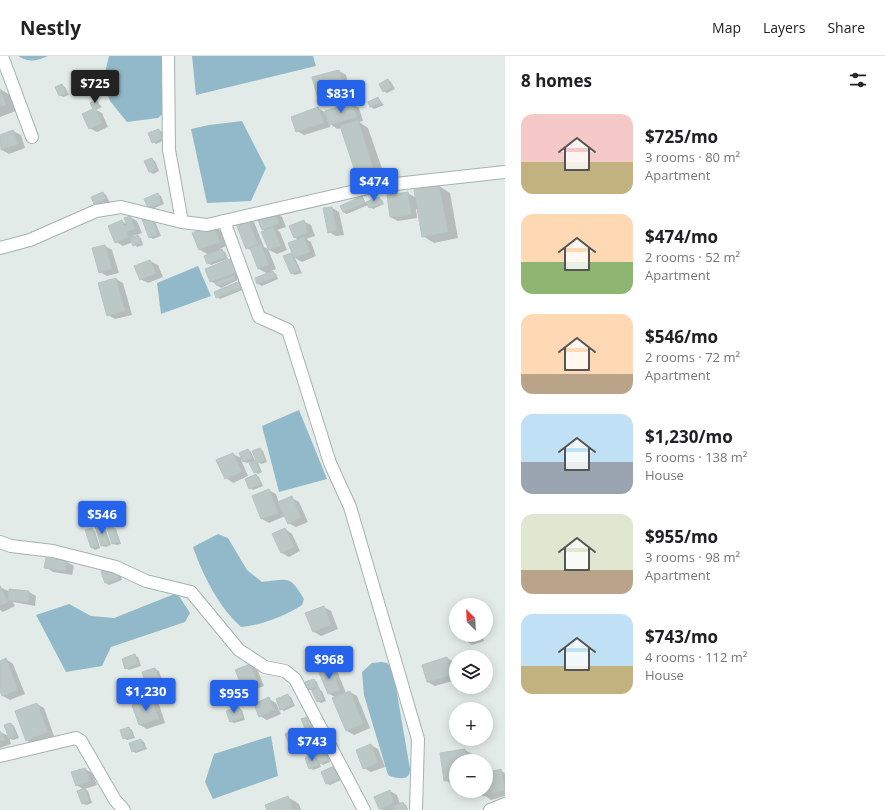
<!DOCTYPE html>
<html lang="en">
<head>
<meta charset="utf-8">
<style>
  :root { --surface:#fff; --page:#f6f6f6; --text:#202124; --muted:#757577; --line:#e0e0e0; --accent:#2563eb }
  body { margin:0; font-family:"Open Sans",sans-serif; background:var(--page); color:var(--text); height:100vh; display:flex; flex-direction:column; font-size:15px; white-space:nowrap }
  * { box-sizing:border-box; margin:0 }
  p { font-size:13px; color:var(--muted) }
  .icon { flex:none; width:22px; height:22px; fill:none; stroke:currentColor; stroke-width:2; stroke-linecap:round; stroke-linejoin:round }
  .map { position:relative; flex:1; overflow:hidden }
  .side { display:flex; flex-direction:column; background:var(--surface); width:380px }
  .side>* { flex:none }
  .needle { width:26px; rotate:336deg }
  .buttons { position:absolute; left:449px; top:542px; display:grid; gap:8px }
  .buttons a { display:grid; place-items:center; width:44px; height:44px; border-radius:50%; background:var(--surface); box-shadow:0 2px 10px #0003; font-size:20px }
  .price { position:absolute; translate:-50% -34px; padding:0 9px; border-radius:4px; background:var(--accent); color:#fff; font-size:13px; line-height:26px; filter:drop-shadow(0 1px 2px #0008) }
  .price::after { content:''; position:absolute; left:50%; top:24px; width:12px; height:9px; margin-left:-6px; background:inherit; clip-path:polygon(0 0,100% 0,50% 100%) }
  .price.current { background:#222; color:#fff }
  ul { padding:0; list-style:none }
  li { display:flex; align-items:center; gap:12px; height:100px; padding:0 16px }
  li span { display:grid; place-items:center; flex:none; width:112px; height:80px; border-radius:12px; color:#555 }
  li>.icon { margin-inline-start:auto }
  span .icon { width:48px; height:48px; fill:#fffc; stroke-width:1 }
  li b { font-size:17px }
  h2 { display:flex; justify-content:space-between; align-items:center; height:48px; padding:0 16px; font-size:17px }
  header { display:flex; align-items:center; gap:24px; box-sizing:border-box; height:56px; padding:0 20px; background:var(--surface); border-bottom:1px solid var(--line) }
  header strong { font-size:19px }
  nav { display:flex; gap:22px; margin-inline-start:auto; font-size:14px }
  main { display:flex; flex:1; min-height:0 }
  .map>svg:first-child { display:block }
  .water { fill:#92b9c9 }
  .shadow { fill:#0003 }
  .building { fill:#bcc8c5; stroke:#b6c4c0 }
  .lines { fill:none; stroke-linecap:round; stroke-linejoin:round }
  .minor-casing { stroke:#a6b2b0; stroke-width:14 }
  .minor { stroke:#fff; stroke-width:12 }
</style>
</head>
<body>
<header>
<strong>Nestly</strong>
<nav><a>Map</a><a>Layers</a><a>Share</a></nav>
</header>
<main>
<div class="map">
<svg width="505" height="754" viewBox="0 0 505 754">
  <rect width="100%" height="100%" fill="#e3ebe9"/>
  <!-- water -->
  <g class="water">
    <path d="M 18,0 L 48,0 C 37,5 29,7 18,0 Z"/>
    <polygon points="109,0 162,0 168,53 158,62 127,66 110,45 103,25"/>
    <polygon points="192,0 313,0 316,10 196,39"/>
    <polygon points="242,65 266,112 251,145 207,147 191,73 209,69"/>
    <polygon points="198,210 211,240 161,258 157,227"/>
    <polygon points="299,354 327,423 279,436 262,370"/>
    <path d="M 218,478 L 228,482 L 247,514 L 262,526 C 288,523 290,519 304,543 L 302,549 C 285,560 262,569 241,571 C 219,551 203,520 193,491 Z"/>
    <polygon points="177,537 190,557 185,566 111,591 102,610 66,616 36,559 69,548 91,560 114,562"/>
    <path d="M 381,606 L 387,607 L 393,614 L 410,713 C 410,726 398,722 389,720 L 387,716 L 364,639 L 362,616 L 372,607 Z"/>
    <polygon points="271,680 278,720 213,743 205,726 214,698"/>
  </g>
  <!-- shadow -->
  <g class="shadow">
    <polygon points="339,15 346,19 352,43 327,50 320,46"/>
    <polygon points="388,24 391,26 395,33 387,37 384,35"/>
    <polygon points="62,29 65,31 69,39 63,41 60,39"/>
    <polygon points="0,33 10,39 16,55 0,61"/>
    <polygon points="378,42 384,49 374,53 371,51 369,46"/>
    <polygon points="97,46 102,51 96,54 102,57 108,71 97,76 89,72 83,58 96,53 94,52"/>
    <polygon points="352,48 359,52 363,65 359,66 368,72 387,127 370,133 359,126 341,72 337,73 330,68 330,71 304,79 297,75 318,52 326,57"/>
    <polygon points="159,74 162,76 165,84 156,88 153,86"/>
    <polygon points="13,75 21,79 25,92 9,98 2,94 0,80"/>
    <polygon points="152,103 155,105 159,115 153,118 150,116 145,105"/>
    <polygon points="439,130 450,137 458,182 434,187 423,180 418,152 416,153 417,162 398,165 390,161 408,137 416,142"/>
    <polygon points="103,137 106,139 109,145 113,147 105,150 104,146 98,149 95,147"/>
    <polygon points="157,138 161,140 164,148 152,153 149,152"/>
    <polygon points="362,141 366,147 379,142 382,144 384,148 373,153 368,149 347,158 343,156"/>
    <polygon points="332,152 339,156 344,179 336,180 329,176 325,153"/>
    <polygon points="275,156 282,161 286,171 277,174 280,176 287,194 277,198 269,194 266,175 263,173"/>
    <polygon points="130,161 137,165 142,177 133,180 134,182 137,181 141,182 143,189 137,191 133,186 123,190 116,186 122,165 128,169"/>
    <polygon points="246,162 254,166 264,191 268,193 276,213 271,215 276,218 278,223 262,230 258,228 256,223 268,218 259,213 252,195 247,192"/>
    <polygon points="154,163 161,180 153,183 150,181 143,164"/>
    <polygon points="303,165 311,169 315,180 306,183 311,186 316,200 302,206 295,202 302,217 295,219 291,217 291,198 294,199 299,184 294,181"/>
    <polygon points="213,170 220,174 226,190 220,193 225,196 228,203 211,209 208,207 209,199 200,194 194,178"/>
    <polygon points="105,190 112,194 119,217 107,220 100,216"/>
    <polygon points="232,204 244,220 237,222 238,224 221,232 211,225"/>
    <polygon points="150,205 158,209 163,221 148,227 140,223 135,211"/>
    <polygon points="116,223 123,227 132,259 115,263 108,259"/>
    <polygon points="243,228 245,233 220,243 217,241"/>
    <polygon points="260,393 263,395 267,406 261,408 258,406"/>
    <polygon points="248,394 251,396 255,405 258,407 262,416 258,418 255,416 250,406 247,407 241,404 248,420 233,427 226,422 233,398 243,403"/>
    <polygon points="256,419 259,421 263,430 253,434 250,432 246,423"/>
    <polygon points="269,434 276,438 279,447 292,442 299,446 308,466 296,471 288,467 285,460 269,467 262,463 253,440"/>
    <polygon points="102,469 105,471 111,489 106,491 102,490"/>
    <polygon points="113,471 116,473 121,488 116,489 113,488"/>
    <polygon points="92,473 95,475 100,492 95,494 92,492"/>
    <polygon points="285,473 292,478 300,495 289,501 282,497"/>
    <polygon points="67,506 74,510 72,519 53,516 46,511"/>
    <polygon points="119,514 122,524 109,529 106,527"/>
    <polygon points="0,531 8,535 9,539 29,536 36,540 35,550 13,546 15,550 3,556 0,554"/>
    <polygon points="324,551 331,555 338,573 321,580 314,576"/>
    <polygon points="463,579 482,579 484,585 472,589 465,584"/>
    <polygon points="135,600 138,601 141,610 129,614 126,612"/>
    <polygon points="447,602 454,606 456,624 435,630 428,626 423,609"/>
    <polygon points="6,603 13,608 25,638 10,644 3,640 0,632 0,606"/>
    <polygon points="250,609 257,613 264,630 251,635 244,631"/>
    <polygon points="330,610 337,615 346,637 350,636 357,640 370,672 354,679 347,675 335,641 329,638 320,615"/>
    <polygon points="155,613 159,615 163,627 151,631 148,629"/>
    <polygon points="314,624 317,626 319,632 318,633 322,635 326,645 321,647 317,645 312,635 309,633"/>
    <polygon points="288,639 291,641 295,650 284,655 281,653"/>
    <polygon points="269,643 276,647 281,658 267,664 260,660"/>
    <polygon points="152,644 159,648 165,667 147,673 140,669 134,650"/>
    <polygon points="37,648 44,652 54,680 34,688 26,684"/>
    <polygon points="239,652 242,654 245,664 234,667 231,666"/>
    <polygon points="316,662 319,669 309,673 306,671"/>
    <polygon points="11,668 14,670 19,682 13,684 9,682 11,688 0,692 0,676 9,680"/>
    <polygon points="129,672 132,674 135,682 127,684 124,682"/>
    <polygon points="297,674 305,678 308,686 295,691 295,693 314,687 317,689 321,698 324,697 328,699 330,706 323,709 319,706 321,711 313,714 310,712 312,700 308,698 306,694 299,697 292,693 286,679"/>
    <polygon points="141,684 144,686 147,693 136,697 133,695"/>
    <polygon points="371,689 378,693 385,711 371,716 364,712"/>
    <polygon points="465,694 472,698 474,705 456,705 456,727 452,728 445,724 441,698"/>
    <polygon points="334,712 337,713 341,724 330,729 326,727"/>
    <polygon points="85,713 92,717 97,729 85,733 88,735 92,747 86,749 82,747 84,734 77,729 73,717"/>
    <polygon points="501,715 505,717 505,740 491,744 484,739 483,735 486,735 486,718"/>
    <polygon points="390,735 397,739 400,748 403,747 406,749 408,754 382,754 379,752"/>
    <polygon points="288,741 299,748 301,754 268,754"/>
  </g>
  <!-- building -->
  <g class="building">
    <polygon points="339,14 346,39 319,46 312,21"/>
    <polygon points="388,23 392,32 383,36 379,28"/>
    <polygon points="62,28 66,37 59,40 55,31"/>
    <polygon points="0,33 6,49 0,51"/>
    <polygon points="378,41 381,47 370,51 368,46"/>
    <polygon points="97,44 99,50 93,53 90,47"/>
    <polygon points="352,47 357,61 329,69 325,55"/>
    <polygon points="318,51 324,67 296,76 291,61"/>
    <polygon points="95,52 102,67 89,73 82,58"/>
    <polygon points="358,64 376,121 359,127 340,70"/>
    <polygon points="159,73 163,82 152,87 148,77"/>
    <polygon points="13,74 18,88 1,94 0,79"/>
    <polygon points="152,102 156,113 149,116 144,105"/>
    <polygon points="439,129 448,176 422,181 414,134"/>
    <polygon points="103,136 106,143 94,148 91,141"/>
    <polygon points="408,136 411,159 390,161 387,139"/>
    <polygon points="158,137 161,147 148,152 144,143"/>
    <polygon points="362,140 365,147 343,156 340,150"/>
    <polygon points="379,141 382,147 369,152 366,146"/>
    <polygon points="332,151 337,175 328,177 323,152"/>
    <polygon points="275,155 279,167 262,174 257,162"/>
    <polygon points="130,160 135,173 126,176 129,181 115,187 108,170 122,164 124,170 127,169 124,162"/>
    <polygon points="151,160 158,178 149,182 142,163"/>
    <polygon points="247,161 258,188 246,193 235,165"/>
    <polygon points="304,164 308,176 294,182 289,170"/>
    <polygon points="213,169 220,186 199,194 192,177"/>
    <polygon points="273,171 281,190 269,194 261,176"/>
    <polygon points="138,179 141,187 133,190 130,182"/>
    <polygon points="304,181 310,196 294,202 288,187"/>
    <polygon points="261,188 269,209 258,213 250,192"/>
    <polygon points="105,189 112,213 99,217 92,192"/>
    <polygon points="222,193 225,201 207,208 204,200"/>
    <polygon points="291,197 299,215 291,218 283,200"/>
    <polygon points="232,202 237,216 210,226 205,213"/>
    <polygon points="150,204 156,217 140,224 134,210"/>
    <polygon points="273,215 276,221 257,228 255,222"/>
    <polygon points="234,219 235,223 217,230 215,227"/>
    <polygon points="116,222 125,255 107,260 98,227"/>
    <polygon points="240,225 243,231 216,242 214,236"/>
    <polygon points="260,392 265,404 257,407 252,395"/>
    <polygon points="248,393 252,402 243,406 239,397"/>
    <polygon points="233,397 242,416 225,423 216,404"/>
    <polygon points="255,404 259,415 254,417 249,407"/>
    <polygon points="256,418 261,428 249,433 245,423"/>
    <polygon points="269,433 278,457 261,463 252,440"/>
    <polygon points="292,440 301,462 288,468 278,446"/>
    <polygon points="102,468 109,488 101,490 95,470"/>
    <polygon points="113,470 119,486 112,488 107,472"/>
    <polygon points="92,472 98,490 91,492 85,474"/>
    <polygon points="285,472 294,491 281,497 272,478"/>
    <polygon points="46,502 67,505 65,515 44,512"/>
    <polygon points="115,511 119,523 105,527 101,516"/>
    <polygon points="0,530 8,546 0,550"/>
    <polygon points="9,533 29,535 28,546 8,544"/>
    <polygon points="324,550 331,569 313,576 305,557"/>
    <polygon points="462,579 477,579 477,581 464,585"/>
    <polygon points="135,598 138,608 125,613 122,603"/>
    <polygon points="447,601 452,619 427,626 422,609"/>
    <polygon points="6,602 18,634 2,640 0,635 0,605"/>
    <polygon points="250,608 257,625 243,632 235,614"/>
    <polygon points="330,609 340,634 328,638 318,614"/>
    <polygon points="155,612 160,625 147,630 142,616"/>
    <polygon points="314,623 317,630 308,634 305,626"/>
    <polygon points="319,632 323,643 317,646 312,635"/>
    <polygon points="350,635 363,668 346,675 332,642"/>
    <polygon points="288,638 292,649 280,654 276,643"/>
    <polygon points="269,641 274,654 259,661 254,648"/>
    <polygon points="152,643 159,663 139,669 132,649"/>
    <polygon points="37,647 48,676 26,685 15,655"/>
    <polygon points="239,651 242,662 230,666 226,655"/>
    <polygon points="313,659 316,667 305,672 301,663"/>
    <polygon points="11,667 16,680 9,683 4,669"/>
    <polygon points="129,671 132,680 123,683 120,674"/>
    <polygon points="297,673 304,688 291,693 285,678"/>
    <polygon points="0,675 5,684 0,685"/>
    <polygon points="141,683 144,692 132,696 129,687"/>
    <polygon points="314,686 318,695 307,699 304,690"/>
    <polygon points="371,688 378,707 363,713 356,694"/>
    <polygon points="465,693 467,705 456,705 456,723 444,725 440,697"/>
    <polygon points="324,696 328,704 319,708 316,699"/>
    <polygon points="314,698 318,709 309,713 305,702"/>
    <polygon points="334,710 339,723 326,728 321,716"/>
    <polygon points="85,712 90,725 76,730 71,716"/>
    <polygon points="501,713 505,734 483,740 482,735 486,735 486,717"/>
    <polygon points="85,732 89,745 82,748 77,735"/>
    <polygon points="390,734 394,747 379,753 374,741"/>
    <polygon points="288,740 293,754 267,754 265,749"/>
    <polygon points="403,746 406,754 394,754 393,750"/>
  </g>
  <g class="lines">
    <!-- minor casing -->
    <g class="minor-casing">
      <g id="minor">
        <polyline points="2,0 32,81"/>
        <polyline points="168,0 169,94 182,166"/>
        <polyline points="224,165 259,261 288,274 330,407 350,451 418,683 416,754"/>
        <polyline points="0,192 30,184 96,155 121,151 182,166 207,169 377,130 505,116"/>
        <polyline points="0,486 11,490 53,495 116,511 146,525 191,536 239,594 265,611 285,615 295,623 364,754"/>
        <polyline points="0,700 76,682 81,685 115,744 124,754"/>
        <polyline points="490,754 505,748"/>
      </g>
    </g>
    <!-- minor -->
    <use href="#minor" class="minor"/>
  </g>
</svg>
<div class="buttons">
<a><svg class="needle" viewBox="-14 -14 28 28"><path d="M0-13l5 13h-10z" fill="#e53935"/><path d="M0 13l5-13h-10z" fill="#757577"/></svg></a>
<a><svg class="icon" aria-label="layers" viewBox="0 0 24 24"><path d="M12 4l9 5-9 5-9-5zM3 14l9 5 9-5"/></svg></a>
<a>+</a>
<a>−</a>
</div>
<b class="price current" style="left:95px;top:48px">$725</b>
<b class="price" style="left:341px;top:58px">$831</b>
<b class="price" style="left:374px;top:146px">$474</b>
<b class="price" style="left:102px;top:479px">$546</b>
<b class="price" style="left:329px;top:624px">$968</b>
<b class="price" style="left:146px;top:656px">$1,230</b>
<b class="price" style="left:234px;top:658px">$955</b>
<b class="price" style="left:312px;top:706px">$743</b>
</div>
<section class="side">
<h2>8 homes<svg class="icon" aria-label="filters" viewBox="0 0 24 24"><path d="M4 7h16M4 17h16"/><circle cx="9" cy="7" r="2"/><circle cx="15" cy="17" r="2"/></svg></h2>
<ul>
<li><span style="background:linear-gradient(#f6c9c9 60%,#c2b280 0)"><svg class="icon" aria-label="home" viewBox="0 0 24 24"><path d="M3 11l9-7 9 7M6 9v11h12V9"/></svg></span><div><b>$725/mo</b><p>3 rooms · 80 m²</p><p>Apartment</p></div></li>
<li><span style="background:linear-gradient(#ffd9b3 60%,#8fb573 0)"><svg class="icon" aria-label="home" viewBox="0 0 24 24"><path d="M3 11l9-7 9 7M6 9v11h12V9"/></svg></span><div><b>$474/mo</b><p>2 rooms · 52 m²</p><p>Apartment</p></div></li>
<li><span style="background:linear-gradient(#ffd9b3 75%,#b9a48a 0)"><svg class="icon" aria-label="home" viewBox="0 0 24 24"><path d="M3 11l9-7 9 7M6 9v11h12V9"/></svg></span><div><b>$546/mo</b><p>2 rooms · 72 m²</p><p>Apartment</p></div></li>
<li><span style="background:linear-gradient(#bfe0f5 60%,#9aa5b1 0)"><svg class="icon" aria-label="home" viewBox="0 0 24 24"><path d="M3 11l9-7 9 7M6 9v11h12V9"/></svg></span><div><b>$1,230/mo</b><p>5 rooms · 138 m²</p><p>House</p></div></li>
<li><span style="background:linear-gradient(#dfe7d0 70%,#b9a48a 0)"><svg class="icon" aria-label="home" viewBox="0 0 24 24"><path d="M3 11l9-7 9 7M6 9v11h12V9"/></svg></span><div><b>$955/mo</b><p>3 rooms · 98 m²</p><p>Apartment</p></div></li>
<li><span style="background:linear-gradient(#bfe0f5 65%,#c2b280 0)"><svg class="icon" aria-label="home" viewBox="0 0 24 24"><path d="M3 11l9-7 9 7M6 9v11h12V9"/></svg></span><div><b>$743/mo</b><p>4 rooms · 112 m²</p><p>House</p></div></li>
</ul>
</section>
</main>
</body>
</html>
